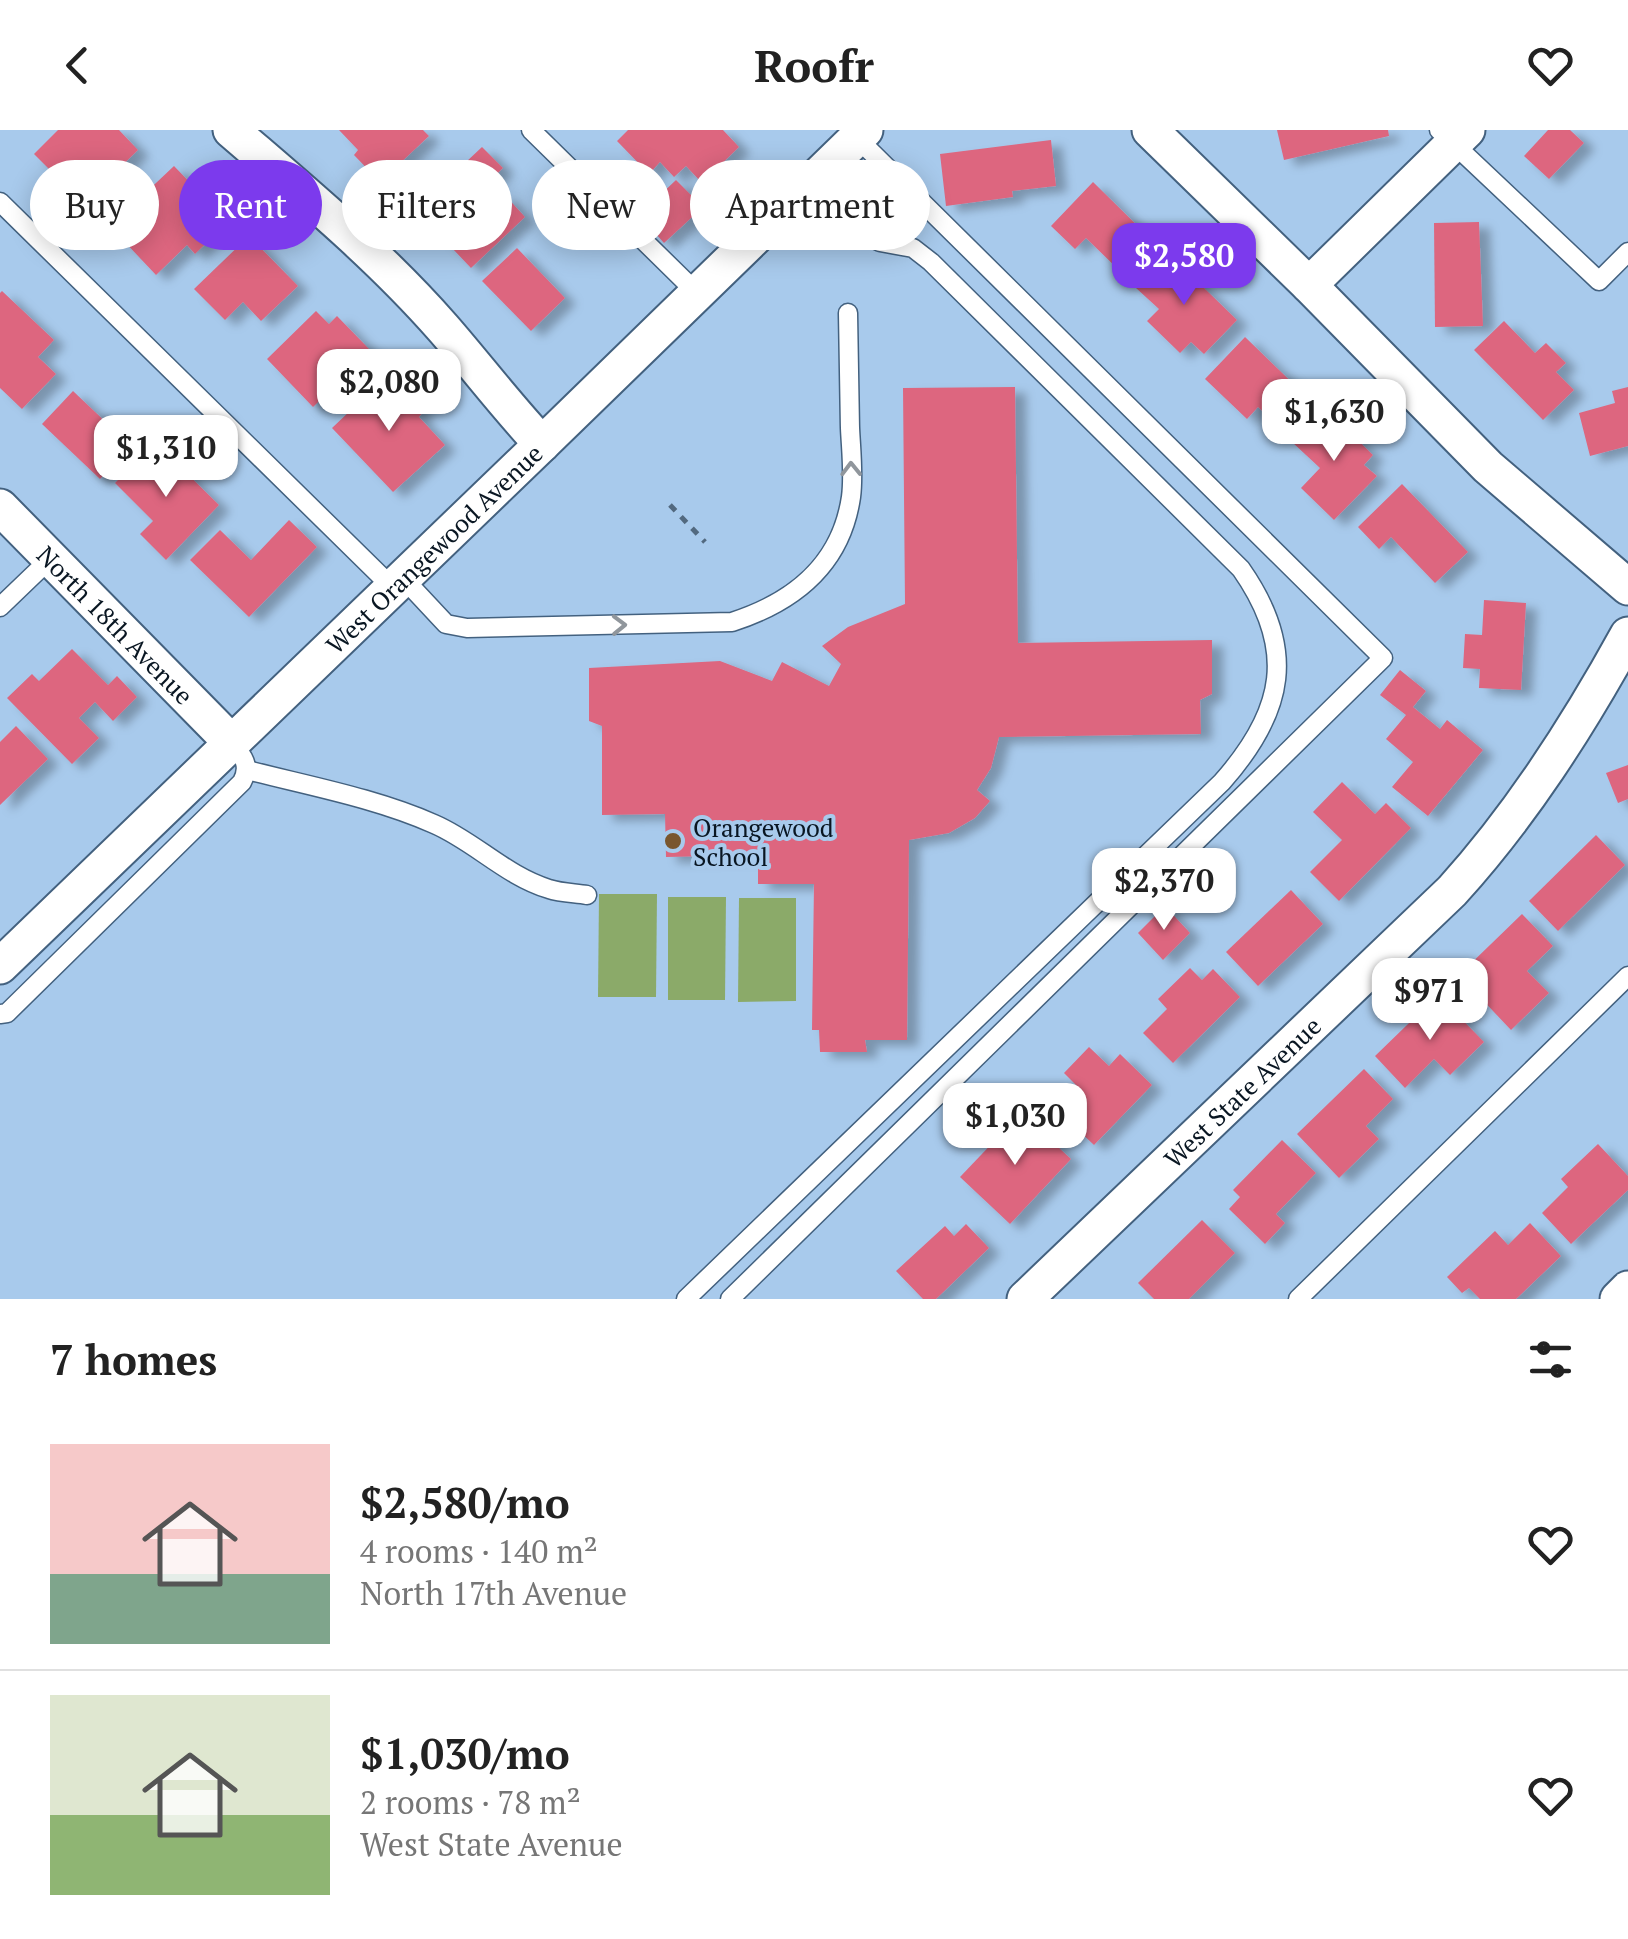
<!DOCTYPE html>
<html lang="en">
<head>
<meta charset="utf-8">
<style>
  :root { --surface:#fff; --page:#f6f6f6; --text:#222; --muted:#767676; --line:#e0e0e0; --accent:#7c3aed }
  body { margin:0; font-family:"PT Serif",serif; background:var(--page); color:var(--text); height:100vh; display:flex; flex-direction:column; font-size:38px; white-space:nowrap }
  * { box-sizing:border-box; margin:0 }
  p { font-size:32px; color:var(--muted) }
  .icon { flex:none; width:55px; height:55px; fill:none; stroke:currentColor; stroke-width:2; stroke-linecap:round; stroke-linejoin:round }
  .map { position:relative; height:1169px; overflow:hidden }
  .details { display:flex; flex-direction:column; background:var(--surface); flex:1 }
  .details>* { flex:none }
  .banner { position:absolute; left:30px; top:30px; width:1000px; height:90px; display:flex; gap:20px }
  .price { position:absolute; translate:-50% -85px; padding:0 22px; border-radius:20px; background:#fff; color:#222; font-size:32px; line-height:65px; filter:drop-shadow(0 2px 5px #0008) }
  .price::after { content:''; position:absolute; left:50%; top:60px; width:30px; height:22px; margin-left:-15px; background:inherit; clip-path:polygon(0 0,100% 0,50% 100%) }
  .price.selected { background:var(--accent); color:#fff }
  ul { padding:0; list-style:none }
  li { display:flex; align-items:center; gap:30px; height:250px; padding:0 50px }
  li+li { border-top:2px solid var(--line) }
  li span { display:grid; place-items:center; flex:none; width:280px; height:200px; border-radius:0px; color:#555 }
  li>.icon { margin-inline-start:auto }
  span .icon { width:120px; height:120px; fill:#fffc; stroke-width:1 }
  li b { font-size:42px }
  h2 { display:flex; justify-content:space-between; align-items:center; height:120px; padding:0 50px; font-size:42px }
  .pill { padding:0 35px; border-radius:45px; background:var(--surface); box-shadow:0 5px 25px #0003; font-size:35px; line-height:90px }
  .pill.selected { background:var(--accent); color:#fff }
  header { display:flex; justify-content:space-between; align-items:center; height:130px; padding:0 50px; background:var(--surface); font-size:45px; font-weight:700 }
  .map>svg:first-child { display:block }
  .green { fill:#8baa69 }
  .building { fill:#dd667f; filter:url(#shadow) }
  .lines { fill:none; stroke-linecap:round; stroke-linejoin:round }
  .lane-casing { stroke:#43617f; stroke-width:21 }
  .street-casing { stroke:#43617f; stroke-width:39 }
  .path { stroke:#52697f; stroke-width:5; stroke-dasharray:8 8; stroke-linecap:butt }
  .lane { stroke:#fff; stroke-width:18 }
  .street { stroke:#fff; stroke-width:35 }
  .oneway { stroke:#90969c }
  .poi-dot { fill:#79562e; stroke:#a8caec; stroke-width:4 }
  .labels { text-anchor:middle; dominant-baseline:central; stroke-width:8; stroke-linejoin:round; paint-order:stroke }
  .street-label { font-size:25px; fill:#091622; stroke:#a8caec }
  .poi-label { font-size:25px; fill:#091622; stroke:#a8caec; text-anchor:start }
</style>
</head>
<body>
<header><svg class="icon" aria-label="back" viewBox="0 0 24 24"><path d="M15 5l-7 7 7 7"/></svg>Roofr<svg class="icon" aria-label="heart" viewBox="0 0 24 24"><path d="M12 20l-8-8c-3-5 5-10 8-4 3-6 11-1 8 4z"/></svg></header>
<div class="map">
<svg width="1628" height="1169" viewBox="0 0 1628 1169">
  <defs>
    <filter id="shadow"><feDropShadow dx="11" dy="6" stdDeviation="5" flood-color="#0004"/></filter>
  </defs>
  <rect width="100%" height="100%" fill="#a8caec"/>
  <!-- green -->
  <g class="green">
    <polygon points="599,764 657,764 656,867 598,867"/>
    <polygon points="668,767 726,767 725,870 668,870"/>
    <polygon points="739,768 796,768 796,871 738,872"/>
  </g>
  <!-- building -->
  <g class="building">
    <polygon points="58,0 119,0 138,20 103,54 86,36 66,56 34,24"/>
    <polygon points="339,0 423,0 429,6 380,52 354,25 358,20"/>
    <polygon points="628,0 723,0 739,17 702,53 686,36 674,47 660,32 649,44 617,11"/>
    <polygon points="1277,0 1388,0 1389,6 1284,30"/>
    <polygon points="1548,0 1570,0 1584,13 1549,49 1524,26"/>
    <polygon points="1051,10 1056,56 1012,61 1013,67 946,76 940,24"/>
    <polygon points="482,17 503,38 476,64 489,78 504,64 525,87 471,138 413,77 446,45 449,48"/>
    <polygon points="174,36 228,92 195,124 187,115 156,145 122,109 133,98 121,86"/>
    <polygon points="676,50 703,77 664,113 639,85"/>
    <polygon points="1093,52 1154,112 1123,144 1086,108 1075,119 1051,96"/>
    <polygon points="1479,92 1483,196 1435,197 1434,93"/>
    <polygon points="249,106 298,156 261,191 243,172 225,190 194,159"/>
    <polygon points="517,118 565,168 531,201 482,151"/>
    <polygon points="1169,124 1237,190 1204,224 1191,212 1180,223 1147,191 1159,179 1136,158"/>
    <polygon points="2,161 54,210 38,227 56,244 22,279 0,258 0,163"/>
    <polygon points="316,181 329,194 337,186 371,221 313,277 267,229"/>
    <polygon points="1504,191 1535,223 1546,213 1566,233 1556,242 1574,260 1543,290 1474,220"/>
    <polygon points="1245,207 1309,269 1280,298 1258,277 1247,289 1205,249"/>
    <polygon points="388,245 423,282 419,287 445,315 393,362 332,298"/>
    <polygon points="1015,257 1018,513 1212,510 1212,564 1200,570 1201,604 999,607 991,638 977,660 990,671 975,688 949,703 909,710 907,910 865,910 867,922 820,922 819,900 812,900 814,754 758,754 758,725 666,727 665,684 602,685 602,596 589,591 589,538 720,531 772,551 782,532 829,556 841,534 822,516 848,497 905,474 903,258"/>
    <polygon points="1628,257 1628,316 1590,326 1579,283 1615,273 1612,261"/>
    <polygon points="73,261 131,316 100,349 42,294"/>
    <polygon points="1325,278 1373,325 1364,335 1377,346 1334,390 1301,358 1320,338 1292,312"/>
    <polygon points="155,312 219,375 166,430 140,404 153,391 115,353"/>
    <polygon points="1402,354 1468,422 1435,453 1391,407 1379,419 1358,397"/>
    <polygon points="289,390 317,417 249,487 190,430 220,400 251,430"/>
    <polygon points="1484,470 1526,473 1521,560 1479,558 1480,539 1463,538 1465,504 1482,505"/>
    <polygon points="72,519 108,555 117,546 137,567 113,591 95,572 79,588 99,608 72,634 7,568 32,544 39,551"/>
    <polygon points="1400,540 1426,561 1413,577 1440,599 1447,590 1483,620 1428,686 1392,657 1413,632 1386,609 1406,585 1380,565"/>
    <polygon points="16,596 48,629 0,675 0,612"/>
    <polygon points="1628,635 1628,669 1618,673 1606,643"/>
    <polygon points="1342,652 1375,684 1386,673 1411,698 1339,771 1310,742 1342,710 1313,682"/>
    <polygon points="1596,705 1625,735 1558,801 1529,771"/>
    <polygon points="1291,760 1323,794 1258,856 1226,822"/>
    <polygon points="1165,776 1190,803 1163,830 1138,803"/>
    <polygon points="1522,784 1553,816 1527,841 1549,863 1511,900 1459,845"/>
    <polygon points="1190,838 1202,850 1213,839 1240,867 1173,933 1143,903 1167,879 1158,869"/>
    <polygon points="1438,865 1484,912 1450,945 1434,929 1405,958 1375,926"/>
    <polygon points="1089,917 1109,936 1120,924 1152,955 1094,1015 1060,983 1082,961 1064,943"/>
    <polygon points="1364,939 1393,969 1366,996 1379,1009 1339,1048 1297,1004"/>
    <polygon points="1021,983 1071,1029 1010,1094 960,1047"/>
    <polygon points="1282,1010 1316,1043 1276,1084 1285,1093 1265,1114 1229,1079 1240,1067 1233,1060"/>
    <polygon points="1598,1014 1628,1046 1628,1060 1571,1114 1542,1083 1568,1057 1561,1049"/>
    <polygon points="1202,1090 1235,1123 1189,1169 1154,1169 1138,1153"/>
    <polygon points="1530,1093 1561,1126 1516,1169 1480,1169 1469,1158 1462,1163 1447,1147 1495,1101 1508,1115"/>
    <polygon points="966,1094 989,1118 936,1169 923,1169 896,1141 945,1096 954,1106"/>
  </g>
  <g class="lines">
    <!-- lane casing -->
    <g class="lane-casing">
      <g id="lane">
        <polyline points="531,0 697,163"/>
        <polyline points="1439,0 1599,151 1628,122"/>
        <polyline points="0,72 393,458"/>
        <path d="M 403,448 L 446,494 L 467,498 L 732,492 C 794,472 841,435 851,367 C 854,345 851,320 850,298 C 849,260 849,222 848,183"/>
        <polyline points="0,477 51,428"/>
        <path d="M 247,640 C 309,656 375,668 434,694 C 474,711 506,746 549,759 C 561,763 575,763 587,765"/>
        <path d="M 0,884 L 7,883 L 242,652 C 251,635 243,626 232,613"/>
        <path d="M 686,1169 L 1222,652 C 1285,581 1297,519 1241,439 L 931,132 L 913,118 L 880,112 L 857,100 L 811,52"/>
        <polyline points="730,1169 1383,528 857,8"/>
        <polyline points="1298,1169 1628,846"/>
      </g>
    </g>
    <!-- street casing -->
    <g class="street-casing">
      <g id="street">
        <path d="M 231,0 C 304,63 379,125 443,198 C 477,237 507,277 542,314"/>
        <polyline points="1150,0 1309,155 1488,337 1628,457"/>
        <polyline points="1309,155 1467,0"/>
        <path id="s1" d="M 0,377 L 232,613"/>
        <path id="s2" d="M 0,836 L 542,314 L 865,0"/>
        <path id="s3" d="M 1025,1169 L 1452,761 C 1522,684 1578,596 1628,505"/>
        <polyline points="1618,1169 1628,1159"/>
      </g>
    </g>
    <!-- path -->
    <polyline class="path" points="670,375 705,412"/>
    <!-- lane -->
    <use href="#lane" class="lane"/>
    <!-- street -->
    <use href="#street" class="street"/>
  </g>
  <!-- one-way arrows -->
  <defs><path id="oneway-chevron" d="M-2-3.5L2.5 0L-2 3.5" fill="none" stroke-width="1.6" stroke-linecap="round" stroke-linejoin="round" transform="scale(2.5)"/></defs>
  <g class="oneway">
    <use href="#oneway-chevron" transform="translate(851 339) rotate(-91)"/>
    <use href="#oneway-chevron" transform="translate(619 495) rotate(-1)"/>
  </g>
  <!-- markers -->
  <circle class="poi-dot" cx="673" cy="711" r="10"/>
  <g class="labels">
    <!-- street labels -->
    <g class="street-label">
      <text stroke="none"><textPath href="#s2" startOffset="602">West Orangewood Avenue</textPath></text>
      <text stroke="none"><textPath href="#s1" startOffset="165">North 18th Avenue</textPath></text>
      <text stroke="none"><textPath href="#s3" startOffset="300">West State Avenue</textPath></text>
    </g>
    <!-- poi labels -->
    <g class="poi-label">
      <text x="693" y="697">Orangewood<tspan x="693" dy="29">School</tspan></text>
    </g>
  </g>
</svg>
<b class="price selected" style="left:1184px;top:178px">$2,580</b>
<b class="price" style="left:389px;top:304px">$2,080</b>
<b class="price" style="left:1334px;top:334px">$1,630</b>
<b class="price" style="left:166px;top:370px">$1,310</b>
<b class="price" style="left:1164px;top:803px">$2,370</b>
<b class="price" style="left:1430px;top:913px">$971</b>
<b class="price" style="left:1015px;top:1038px">$1,030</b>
<div class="banner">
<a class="pill">Buy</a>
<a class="pill selected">Rent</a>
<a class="pill">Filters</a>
<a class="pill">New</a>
<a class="pill">Apartment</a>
</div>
</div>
<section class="details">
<h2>7 homes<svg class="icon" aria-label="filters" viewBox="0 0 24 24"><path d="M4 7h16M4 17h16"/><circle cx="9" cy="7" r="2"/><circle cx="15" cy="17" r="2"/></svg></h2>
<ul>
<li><span style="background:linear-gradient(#f6c9c9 65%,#7fa58c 0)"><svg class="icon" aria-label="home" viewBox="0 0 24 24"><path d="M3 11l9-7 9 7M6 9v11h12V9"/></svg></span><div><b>$2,580/mo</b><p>4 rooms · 140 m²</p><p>North 17th Avenue</p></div><svg class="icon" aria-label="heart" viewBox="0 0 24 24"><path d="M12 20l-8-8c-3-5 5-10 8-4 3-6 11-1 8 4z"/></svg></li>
<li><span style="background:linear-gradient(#dfe7d0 60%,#8fb573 0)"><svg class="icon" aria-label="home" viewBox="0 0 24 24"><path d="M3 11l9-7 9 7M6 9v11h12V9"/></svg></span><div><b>$1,030/mo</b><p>2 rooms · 78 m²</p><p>West State Avenue</p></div><svg class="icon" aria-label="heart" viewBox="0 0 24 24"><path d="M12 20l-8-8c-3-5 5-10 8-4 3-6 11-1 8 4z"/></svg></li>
</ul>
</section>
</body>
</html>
